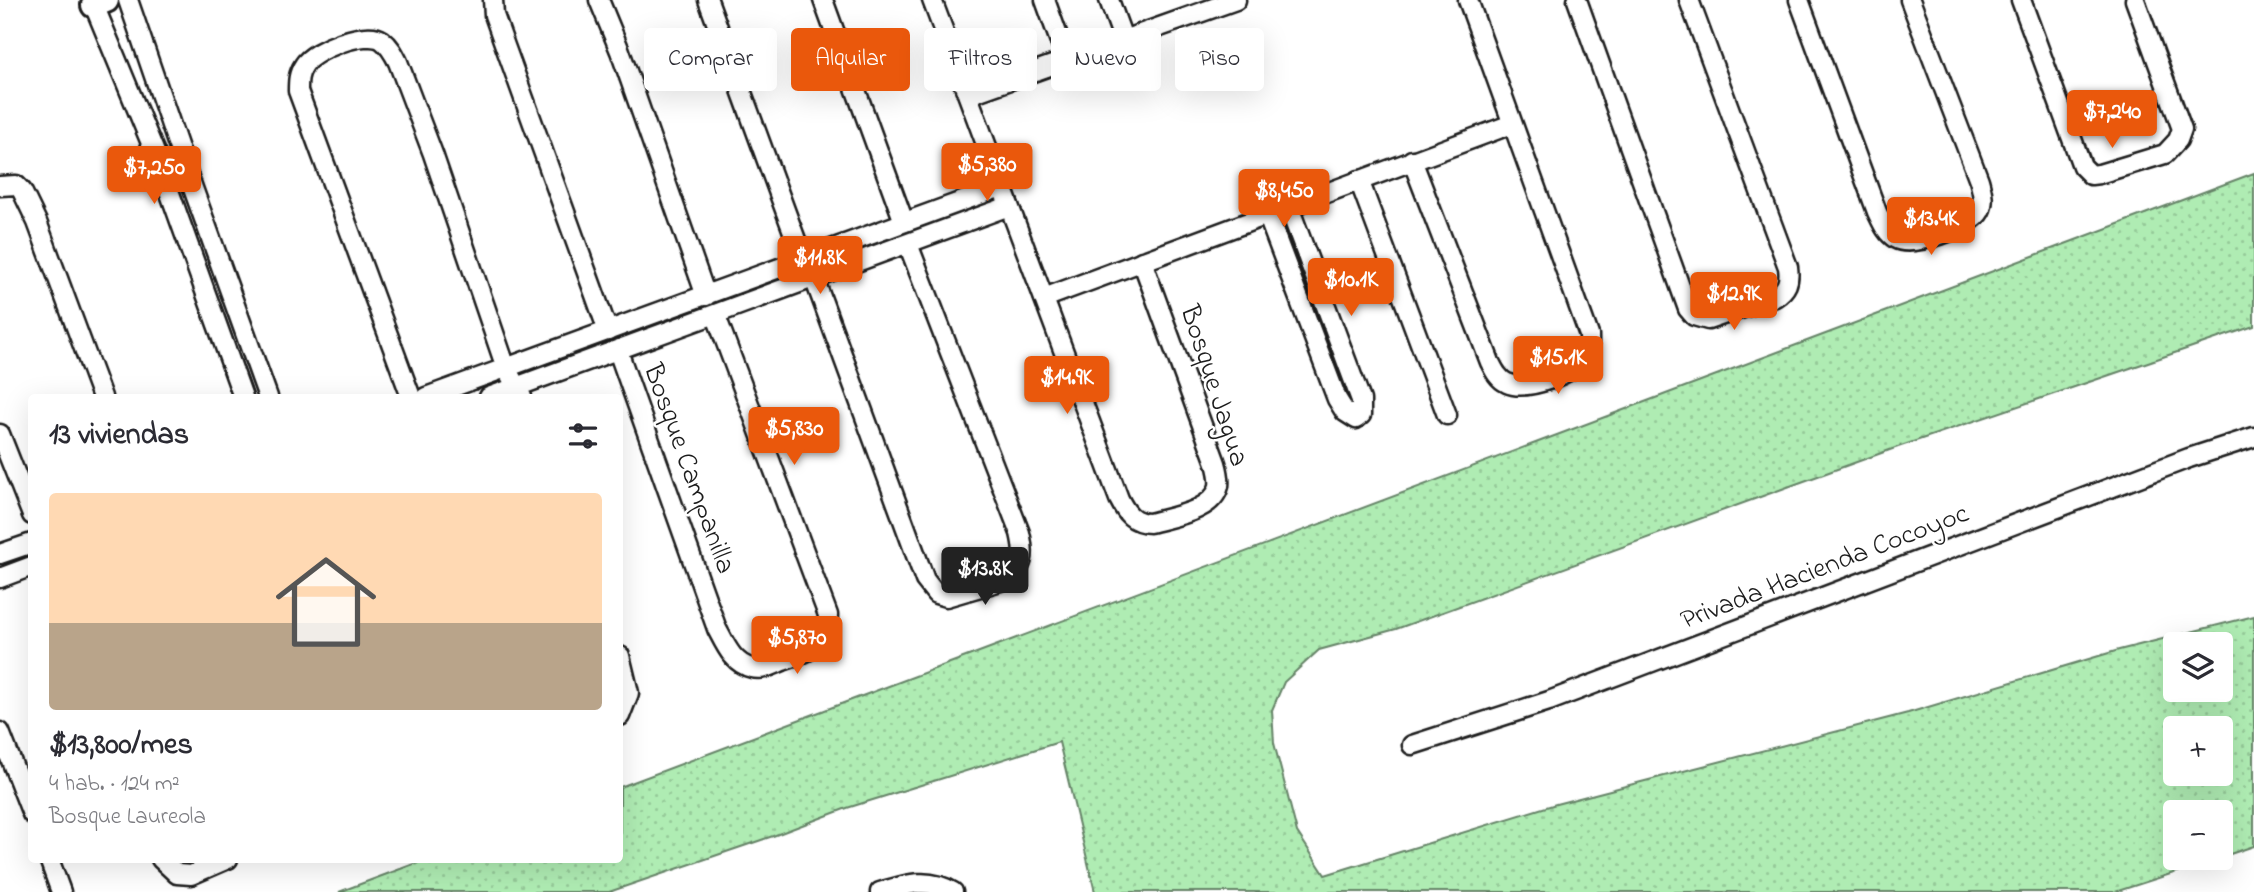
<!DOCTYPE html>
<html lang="es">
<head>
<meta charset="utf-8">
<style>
  :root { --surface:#fff; --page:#f7f7f7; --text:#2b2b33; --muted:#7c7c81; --line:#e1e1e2; --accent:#ea580c }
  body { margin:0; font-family:"Indie Flower",sans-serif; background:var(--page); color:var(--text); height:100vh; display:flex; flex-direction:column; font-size:26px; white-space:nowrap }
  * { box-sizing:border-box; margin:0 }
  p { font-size:23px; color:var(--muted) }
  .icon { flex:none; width:38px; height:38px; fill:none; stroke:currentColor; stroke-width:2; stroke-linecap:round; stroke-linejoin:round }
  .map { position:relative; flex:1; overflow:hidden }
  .details { position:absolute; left:28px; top:394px; width:595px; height:469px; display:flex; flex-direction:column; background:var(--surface); border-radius:7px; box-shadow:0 7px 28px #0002 }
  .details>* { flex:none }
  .guide { position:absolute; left:644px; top:28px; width:665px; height:63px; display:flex; gap:14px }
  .controls { position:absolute; left:2163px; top:632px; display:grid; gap:14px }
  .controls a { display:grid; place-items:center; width:70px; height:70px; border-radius:7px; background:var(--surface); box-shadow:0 7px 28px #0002; font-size:35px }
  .price { position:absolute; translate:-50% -60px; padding:0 16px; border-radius:7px; background:var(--accent); color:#fff; font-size:23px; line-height:46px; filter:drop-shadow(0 2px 4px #0008) }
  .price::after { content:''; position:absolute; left:50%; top:42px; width:21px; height:16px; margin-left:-10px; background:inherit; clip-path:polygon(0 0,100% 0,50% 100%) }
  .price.on { background:#222; color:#fff }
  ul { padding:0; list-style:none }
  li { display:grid; align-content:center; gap:14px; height:371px; padding:0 21px }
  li+li { border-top:2px solid var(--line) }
  li span { display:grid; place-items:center; height:217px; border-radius:7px; color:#555 }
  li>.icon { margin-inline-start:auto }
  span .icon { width:126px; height:126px; fill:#fffc; stroke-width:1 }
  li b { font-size:30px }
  h2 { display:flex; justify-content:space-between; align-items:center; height:84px; padding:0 21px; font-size:30px }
  .chip { padding:0 24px; border-radius:7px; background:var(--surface); box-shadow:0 7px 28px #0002; font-size:24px; line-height:63px }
  .chip.on { background:var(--accent); color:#fff }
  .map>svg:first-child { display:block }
  .grass { fill:url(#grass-dots); stroke:#668468; stroke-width:2; fill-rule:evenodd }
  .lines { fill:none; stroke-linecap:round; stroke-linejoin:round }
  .street-casing { stroke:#1c1c1c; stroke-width:23 }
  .secondary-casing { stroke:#1c1c1c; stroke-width:30 }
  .street { stroke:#fff; stroke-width:18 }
  .secondary { stroke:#fff; stroke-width:24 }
  .labels { text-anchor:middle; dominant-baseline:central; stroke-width:5; stroke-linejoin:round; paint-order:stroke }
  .street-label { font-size:28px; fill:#1c1c1c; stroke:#fff }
</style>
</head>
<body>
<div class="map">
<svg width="2254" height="892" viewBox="0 0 2254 892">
  <defs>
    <pattern id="grass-dots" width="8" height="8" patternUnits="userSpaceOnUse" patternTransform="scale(1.75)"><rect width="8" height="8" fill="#afecb3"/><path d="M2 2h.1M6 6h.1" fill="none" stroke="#96ca99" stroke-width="1.8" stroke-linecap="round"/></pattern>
  </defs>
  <rect width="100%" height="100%" fill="#fff"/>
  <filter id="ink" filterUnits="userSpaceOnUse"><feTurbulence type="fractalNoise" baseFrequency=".0143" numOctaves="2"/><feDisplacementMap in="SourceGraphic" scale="14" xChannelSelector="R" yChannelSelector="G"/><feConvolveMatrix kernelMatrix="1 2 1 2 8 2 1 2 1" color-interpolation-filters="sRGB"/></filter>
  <g filter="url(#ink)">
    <!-- grass -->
    <path class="grass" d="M 2254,173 L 2254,326 L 1898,447 L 1396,629 L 1319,650 L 1284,682 L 1272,710 L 1274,743 L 1297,832 L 1325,875 L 1556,804 L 1908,713 L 2119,650 L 2254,616 L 2254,846 L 2221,857 L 2221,812 L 2175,812 L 2175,858 L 2220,858 L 2115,892 L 1095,892 L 1059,742 L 847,808 L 773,836 L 609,892 L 339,892 L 427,859 L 620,859 L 620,787 ZM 2175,644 L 2221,644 L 2221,690 L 2175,690 ZM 2175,728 L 2221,728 L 2221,774 L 2175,774 Z"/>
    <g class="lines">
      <!-- street casing -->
      <g class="street-casing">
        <g id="street">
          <polyline points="128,0 185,166 268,397"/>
          <polyline points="493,0 494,15 505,46 608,331"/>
          <polyline points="599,0 620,51 706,296"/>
          <polyline points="708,0 803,259"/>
          <polyline points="823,0 904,222"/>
          <path d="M 932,0 L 1119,499 C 1126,513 1133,523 1150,523 C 1170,517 1213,512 1219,486 C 1220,479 1218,470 1216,463 L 1142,261"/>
          <polyline points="1045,0 1067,61"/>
          <polyline points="1109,0 1124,41"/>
          <path d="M 1577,0 L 1688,309 L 1694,316 L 1708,320 L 1775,297 C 1787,289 1790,282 1788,267 L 1689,0"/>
          <path d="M 1799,0 L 1877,212 C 1882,222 1886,233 1896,239 C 1912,248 1971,228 1980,211 C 1985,201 1982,191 1979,180 L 1910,0"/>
          <polyline points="2021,0 2082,166 2091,175 2099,174 2165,154 2178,140 2182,129 2135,0"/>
          <polyline points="94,5 158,160 243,397"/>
          <polyline points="968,95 1236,0"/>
          <path d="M 1412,160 L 1490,362 C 1494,370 1498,379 1507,383 C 1526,392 1575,374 1586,356 C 1590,349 1589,342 1589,335 L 1468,0"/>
          <polyline points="1359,180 1447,415"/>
          <polyline points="0,186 16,185 22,191 37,222 102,397"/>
          <polyline points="1267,214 1337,399 1345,412 1356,419 1361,415 1361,400 1289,207"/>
          <path d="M 814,278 L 925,580 L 936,594 L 946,597 L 1004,580 C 1025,569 1025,554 1020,533 L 908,244"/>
          <polyline points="1044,298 1512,124"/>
          <path d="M 618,351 L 717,629 C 725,644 733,664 752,668 C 763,671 773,665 783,661 C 808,652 828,646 828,615 L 716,316"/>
          <path d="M 411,397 L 298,91 C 298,81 298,74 304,65 C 313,50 366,29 382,40 C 390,46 394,54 398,62 L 433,154 L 506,368 L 522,397"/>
          <polyline points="426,397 1001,187"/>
          <polyline points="489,397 1009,206"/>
          <polyline points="0,434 32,515"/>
          <polyline points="0,554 32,543"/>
          <polyline points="0,578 32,566"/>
          <polyline points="620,656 629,693 620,716"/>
          <polyline points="0,732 32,814"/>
          <polyline points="1412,745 1549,701 2189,458 2254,437"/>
          <polyline points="49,859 61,892"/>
          <polyline points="161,859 177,874 191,875 228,859"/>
          <path d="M 880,892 C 907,884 929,877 953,892"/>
        </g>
      </g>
      <!-- secondary casing -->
      <g class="secondary-casing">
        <polyline id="secondary" points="94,5 106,0"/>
      </g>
      <!-- street -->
      <use href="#street" class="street"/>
      <!-- secondary -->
      <use href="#secondary" class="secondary"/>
    </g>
  </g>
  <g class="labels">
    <!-- street labels -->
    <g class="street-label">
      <text transform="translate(1213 386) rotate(72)">Bosque Jagua</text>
      <text transform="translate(688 469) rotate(70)">Bosque Campanilla</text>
      <text transform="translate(1825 568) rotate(-21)">Privada Hacienda Cocoyoc</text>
    </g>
  </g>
</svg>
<div class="controls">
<a><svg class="icon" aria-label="layers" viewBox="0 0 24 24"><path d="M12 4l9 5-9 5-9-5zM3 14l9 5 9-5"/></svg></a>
<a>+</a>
<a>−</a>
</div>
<b class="price" style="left:2112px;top:150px">$7,240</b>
<b class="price" style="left:987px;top:203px">$5,380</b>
<b class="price" style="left:154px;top:206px">$7,250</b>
<b class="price" style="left:1284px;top:229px">$8,450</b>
<b class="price" style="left:1931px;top:257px">$13.4K</b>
<b class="price" style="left:820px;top:296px">$11.8K</b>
<b class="price" style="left:1351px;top:318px">$10.1K</b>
<b class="price" style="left:1734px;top:332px">$12.9K</b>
<b class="price" style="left:1558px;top:396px">$15.1K</b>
<b class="price" style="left:1067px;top:416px">$14.9K</b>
<b class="price" style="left:794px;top:467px">$5,830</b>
<b class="price on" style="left:985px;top:607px">$13.8K</b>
<b class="price" style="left:797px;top:676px">$5,870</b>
<div class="guide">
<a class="chip">Comprar</a>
<a class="chip on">Alquilar</a>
<a class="chip">Filtros</a>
<a class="chip">Nuevo</a>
<a class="chip">Piso</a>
</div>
<section class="details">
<h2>13 viviendas<svg class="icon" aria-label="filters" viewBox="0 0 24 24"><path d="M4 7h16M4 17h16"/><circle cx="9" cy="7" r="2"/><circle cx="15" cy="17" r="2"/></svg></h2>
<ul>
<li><span style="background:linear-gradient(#ffd9b3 60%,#b9a48a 0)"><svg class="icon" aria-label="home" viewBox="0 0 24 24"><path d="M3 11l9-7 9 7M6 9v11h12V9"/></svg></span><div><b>$13,800/mes</b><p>4 hab. · 124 m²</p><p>Bosque Laureola</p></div></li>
</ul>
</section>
</div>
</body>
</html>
